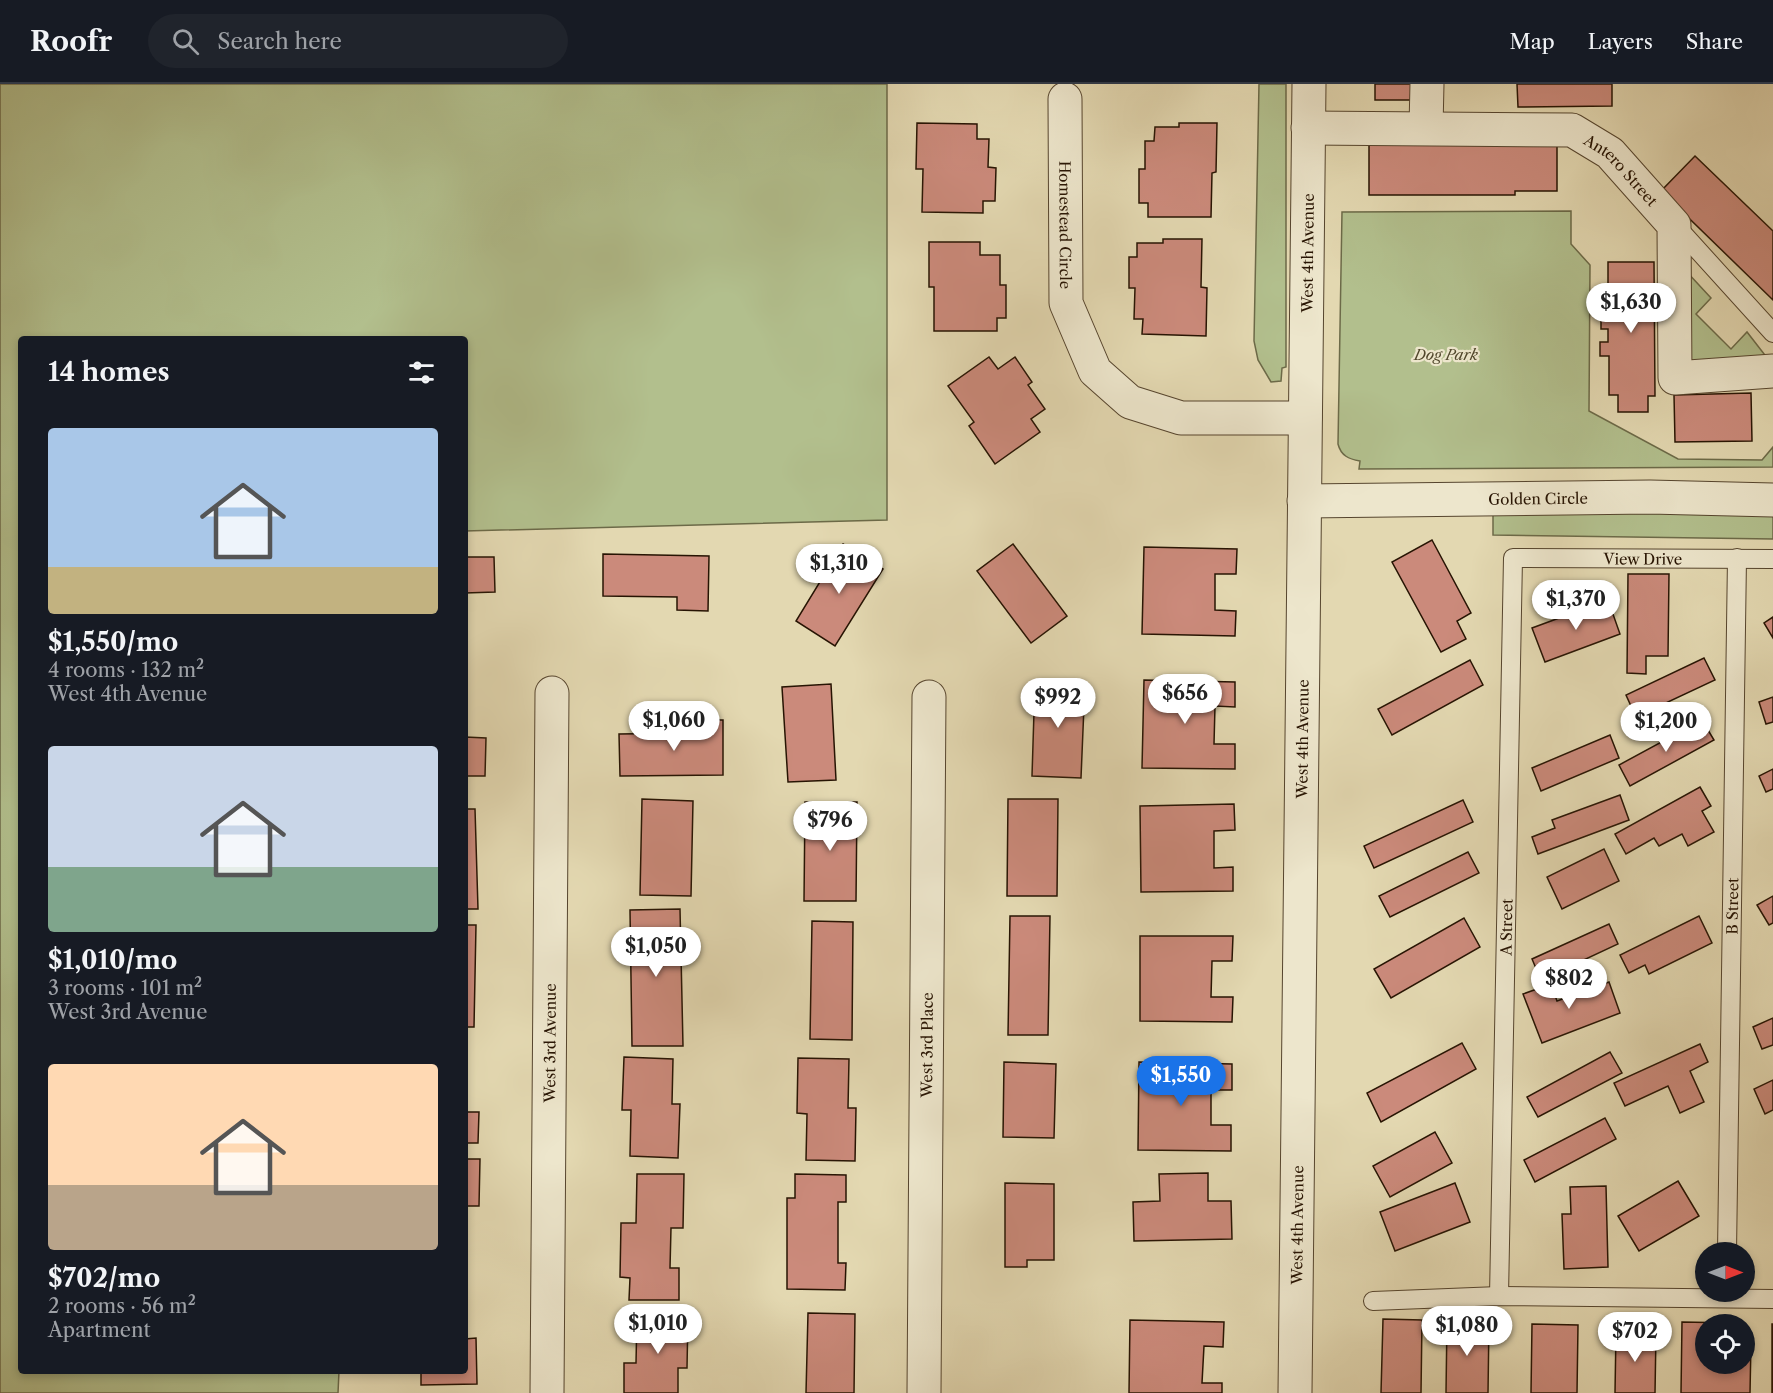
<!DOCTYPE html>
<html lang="en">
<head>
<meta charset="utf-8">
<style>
  :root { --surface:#171b24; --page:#20242c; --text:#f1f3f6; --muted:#9ea1a6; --line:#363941; --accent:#1a73e8 }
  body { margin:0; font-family:"Libre Caslon Text",serif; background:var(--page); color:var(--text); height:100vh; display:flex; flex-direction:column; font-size:22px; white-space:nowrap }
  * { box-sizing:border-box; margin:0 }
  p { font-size:20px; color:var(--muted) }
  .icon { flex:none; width:33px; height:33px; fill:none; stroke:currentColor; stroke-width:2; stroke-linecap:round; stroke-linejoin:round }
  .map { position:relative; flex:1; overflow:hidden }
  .sheet { position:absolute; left:18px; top:252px; width:450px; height:1038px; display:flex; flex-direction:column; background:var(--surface); border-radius:6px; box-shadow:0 3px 9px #0003 }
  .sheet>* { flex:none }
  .needle { width:39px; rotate:90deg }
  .controls { position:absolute; left:1695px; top:1158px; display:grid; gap:12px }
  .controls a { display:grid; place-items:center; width:60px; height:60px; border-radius:50%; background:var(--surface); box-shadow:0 3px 9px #0003; font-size:30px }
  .price { position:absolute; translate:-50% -51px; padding:0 14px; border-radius:21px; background:#fff; color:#222; font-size:20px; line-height:39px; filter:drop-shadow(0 2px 3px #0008) }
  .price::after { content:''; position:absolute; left:50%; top:36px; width:18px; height:14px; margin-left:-9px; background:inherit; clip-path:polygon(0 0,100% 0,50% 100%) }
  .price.active { background:var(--accent); color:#fff }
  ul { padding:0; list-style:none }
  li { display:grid; align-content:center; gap:12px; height:318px; padding:0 30px }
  li span { display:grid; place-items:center; height:186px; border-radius:6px; color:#555 }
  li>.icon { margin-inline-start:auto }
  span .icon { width:108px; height:108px; fill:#fffc; stroke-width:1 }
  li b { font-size:26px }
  h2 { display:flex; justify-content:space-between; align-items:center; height:72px; padding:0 30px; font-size:26px }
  header { display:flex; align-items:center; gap:36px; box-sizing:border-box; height:84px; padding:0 30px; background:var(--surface); border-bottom:2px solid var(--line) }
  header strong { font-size:28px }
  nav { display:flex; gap:33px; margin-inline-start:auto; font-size:21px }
  .search { width:420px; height:54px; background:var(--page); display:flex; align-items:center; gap:15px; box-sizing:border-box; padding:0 21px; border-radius:33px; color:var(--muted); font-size:22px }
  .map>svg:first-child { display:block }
  .green { fill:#b2bf8d; stroke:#6c6a48; stroke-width:1.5 }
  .building { fill:#cb8a7b; stroke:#271403; stroke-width:1.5 }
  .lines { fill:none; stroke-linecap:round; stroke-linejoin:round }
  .service-casing { stroke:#56452e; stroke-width:20 }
  .minor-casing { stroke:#56452e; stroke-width:35 }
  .service { stroke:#ede6cc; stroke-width:18 }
  .minor { stroke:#ede6cc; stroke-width:33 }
  .labels { text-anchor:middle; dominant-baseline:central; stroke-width:4.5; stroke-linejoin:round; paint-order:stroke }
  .street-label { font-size:15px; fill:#271403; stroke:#ede6cc }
  .park-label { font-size:15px; font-style:italic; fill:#51472c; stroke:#ede6cc }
</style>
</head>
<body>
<header>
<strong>Roofr</strong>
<div class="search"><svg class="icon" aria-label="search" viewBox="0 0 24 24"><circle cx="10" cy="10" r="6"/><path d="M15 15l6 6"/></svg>Search here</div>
<nav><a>Map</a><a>Layers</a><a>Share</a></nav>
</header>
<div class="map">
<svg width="1773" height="1309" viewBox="0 0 1773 1309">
  <rect width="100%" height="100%" fill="#e3d8b1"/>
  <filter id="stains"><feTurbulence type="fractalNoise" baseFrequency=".00333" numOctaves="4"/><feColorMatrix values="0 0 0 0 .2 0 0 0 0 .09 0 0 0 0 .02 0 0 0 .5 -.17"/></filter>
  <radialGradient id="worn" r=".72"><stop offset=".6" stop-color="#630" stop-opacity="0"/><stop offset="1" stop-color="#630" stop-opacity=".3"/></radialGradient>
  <!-- green -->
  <g class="green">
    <polygon points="0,0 887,0 887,436 465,447 465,255 21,255 21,1287 339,1287 338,1309 0,1309"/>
    <polygon points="1259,0 1286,0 1286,283 1282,284 1281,297 1271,298 1258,276 1254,257"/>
    <path d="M 1571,127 L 1571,160 L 1590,181 L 1589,327 L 1678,375 L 1762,376 L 1773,363 L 1773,383 L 1359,385 L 1360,377 C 1349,375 1341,372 1338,360 L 1342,128 Z"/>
    <polygon points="1686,187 1711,214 1696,230 1731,265 1747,248 1768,275 1687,277"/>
    <polygon points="1773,426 1773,455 1493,451 1493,428"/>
  </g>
  <!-- building -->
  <g class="building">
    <rect x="1375" y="0" width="38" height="16"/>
    <polygon points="1517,0 1612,0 1612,22 1518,23"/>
    <polygon points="917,39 977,40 977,55 989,55 988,83 996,84 995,117 983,117 983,129 922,128 923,85 916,85"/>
    <polygon points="1179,39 1217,39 1216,88 1212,89 1211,133 1148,133 1148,119 1139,119 1139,85 1145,85 1145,57 1154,57 1155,43 1179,43"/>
    <polygon points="1557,58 1557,107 1515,107 1515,111 1369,111 1369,59"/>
    <polygon points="1695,72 1773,147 1773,216 1661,107"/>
    <polygon points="1163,155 1202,155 1201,203 1207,204 1206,252 1142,250 1143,235 1134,235 1135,204 1129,204 1129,173 1137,173 1137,159 1163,159"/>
    <polygon points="929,158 980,158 980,171 1000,171 1000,201 1006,201 1006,234 997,234 997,247 934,247 934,203 929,203"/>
    <polygon points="1608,178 1654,178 1655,312 1648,312 1648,328 1618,328 1618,311 1609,311 1609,272 1600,272 1600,258 1608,258 1608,245 1601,245 1601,230 1608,230"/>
    <polygon points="989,273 998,285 1015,273 1032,298 1028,301 1045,325 1031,335 1040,348 995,380 969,342 974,338 948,302"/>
    <polygon points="1751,309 1752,357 1675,358 1674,311"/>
    <polygon points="1432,456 1471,529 1457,537 1466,555 1441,568 1392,478"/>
    <polygon points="843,460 883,485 835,562 796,537"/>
    <polygon points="1013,460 1067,532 1031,559 977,487"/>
    <polygon points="1144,463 1237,465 1236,490 1215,490 1215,526 1236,527 1235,552 1142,550"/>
    <polygon points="603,470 709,472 708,527 677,526 677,513 603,512"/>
    <polygon points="465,473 494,473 495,508 465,509"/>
    <polygon points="1628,490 1669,490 1668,572 1646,572 1646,590 1627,589"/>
    <polygon points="1608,516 1620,550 1545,578 1532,544"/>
    <polygon points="1773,533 1773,554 1764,539"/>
    <polygon points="1704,574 1715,596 1636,633 1626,611"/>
    <polygon points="1470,576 1483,601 1392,651 1378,625"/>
    <polygon points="1035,596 1085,598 1081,694 1032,692"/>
    <polygon points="1144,596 1235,598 1235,623 1215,622 1214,660 1235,660 1235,685 1142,684"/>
    <polygon points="831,600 836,696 788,698 782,603"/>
    <polygon points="1773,613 1773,638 1766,640 1759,618"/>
    <polygon points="690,636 723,636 723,691 620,692 619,650 690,649"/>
    <polygon points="1702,636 1714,656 1630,702 1619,681"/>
    <polygon points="1610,651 1619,674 1541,707 1532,684"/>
    <polygon points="465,653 486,654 485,692 465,692"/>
    <polygon points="1773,685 1773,705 1766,708 1759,692"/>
    <polygon points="1700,703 1711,722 1702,727 1714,748 1688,762 1682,750 1659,762 1654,754 1626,770 1615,750"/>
    <polygon points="1620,711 1629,736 1538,770 1532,753 1555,744 1552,736"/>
    <polygon points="642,715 693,717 691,812 640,811"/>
    <polygon points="1008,715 1058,715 1057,812 1007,812"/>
    <polygon points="1463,716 1473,738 1374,784 1364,762"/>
    <polygon points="805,718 857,718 856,817 804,817"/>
    <polygon points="1234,720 1235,746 1214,747 1214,784 1233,783 1233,807 1141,808 1140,722"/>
    <polygon points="465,725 475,725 478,825 465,825"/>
    <polygon points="1604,765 1619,797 1562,825 1547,793"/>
    <polygon points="1468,768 1479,789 1390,833 1379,812"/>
    <polygon points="1773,812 1773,839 1769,841 1757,821"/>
    <polygon points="680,825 683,962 632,962 630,826"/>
    <polygon points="1010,832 1050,832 1048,951 1008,951"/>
    <polygon points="1699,832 1712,859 1649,890 1645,881 1629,889 1620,871"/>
    <polygon points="1464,834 1480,863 1391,914 1374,885"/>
    <polygon points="812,837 853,838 852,956 810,955"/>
    <polygon points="1609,840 1618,860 1541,896 1532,875"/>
    <polygon points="465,841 476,841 474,943 465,943"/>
    <polygon points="1140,852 1233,852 1232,877 1212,877 1211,913 1233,913 1232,938 1140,937"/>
    <polygon points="1609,898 1620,929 1542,959 1523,910 1551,900 1557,917"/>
    <polygon points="1773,934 1773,961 1762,965 1753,943"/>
    <polygon points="465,956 465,1028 479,1028 478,1059 465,1059"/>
    <polygon points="1462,959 1476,985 1381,1038 1367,1009"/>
    <polygon points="1700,960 1708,978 1690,987 1704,1018 1680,1029 1668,1002 1625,1022 1614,999"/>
    <polygon points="1610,968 1622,989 1538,1033 1527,1013"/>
    <polygon points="624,973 673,975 672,1020 680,1020 678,1074 630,1072 631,1026 622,1026"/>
    <polygon points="798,974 849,975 848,1024 856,1024 855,1077 806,1076 807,1030 797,1029"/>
    <polygon points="1004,978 1056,980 1054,1054 1003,1053"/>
    <polygon points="1139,978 1232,980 1232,1006 1211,1006 1211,1041 1231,1041 1231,1067 1138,1066"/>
    <polygon points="1773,996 1773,1026 1765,1030 1754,1005"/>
    <polygon points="1605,1034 1616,1055 1535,1098 1524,1076"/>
    <polygon points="1435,1048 1452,1079 1390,1113 1373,1082"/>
    <polygon points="465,1075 480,1075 479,1122 465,1122"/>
    <polygon points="1208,1089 1208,1117 1231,1117 1232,1155 1134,1157 1133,1118 1160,1117 1159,1090"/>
    <polygon points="637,1090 684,1090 683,1144 671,1144 670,1184 679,1184 679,1216 629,1216 630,1194 620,1193 621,1139 636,1139"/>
    <polygon points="795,1090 846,1091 846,1118 838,1118 838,1179 846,1179 845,1206 787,1205 787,1114 795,1114"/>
    <polygon points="1678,1097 1699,1132 1639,1167 1618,1132"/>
    <polygon points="1005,1099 1054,1100 1054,1176 1027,1176 1027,1183 1005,1183"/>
    <polygon points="1455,1099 1470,1138 1395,1167 1380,1128"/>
    <polygon points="1606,1102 1608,1183 1564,1185 1562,1130 1571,1130 1570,1103"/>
    <polygon points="808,1229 855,1230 854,1309 806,1309"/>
    <polygon points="637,1231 688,1231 687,1284 678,1284 678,1309 624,1309 624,1279 636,1279"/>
    <polygon points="1383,1235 1422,1236 1421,1309 1381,1309"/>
    <polygon points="1130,1236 1224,1238 1223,1263 1204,1262 1202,1299 1222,1299 1222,1309 1129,1309"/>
    <polygon points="1447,1236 1489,1237 1488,1309 1446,1309"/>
    <polygon points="1682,1238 1734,1239 1706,1240 1706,1280 1744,1280 1744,1258 1751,1258 1750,1309 1681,1309"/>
    <polygon points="1532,1240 1578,1241 1577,1309 1531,1309"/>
    <rect x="1772" y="1240" width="1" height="69"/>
    <polygon points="1616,1248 1656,1249 1655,1309 1615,1309"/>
    <polygon points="476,1254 477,1300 421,1301 421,1287 465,1287 465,1255"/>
  </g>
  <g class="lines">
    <!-- service casing -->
    <g class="service-casing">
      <g id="service">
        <polyline points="1676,142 1773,249"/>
        <path id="s1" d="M 1727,1168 L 1737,474"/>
        <path id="s2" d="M 1499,1212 L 1513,474 L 1773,475"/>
        <polyline points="1373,1217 1499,1212 1773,1215"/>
      </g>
    </g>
    <!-- minor casing -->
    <g class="minor-casing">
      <g id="minor">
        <path id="s3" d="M 1065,15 L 1066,219 L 1095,287 L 1130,318 L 1181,334 L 1305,334"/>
        <polyline points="1426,43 1427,0"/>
        <path id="s4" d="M 1308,44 L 1572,46 L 1610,69 L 1674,141 L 1675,294 L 1773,287"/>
        <path id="s5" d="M 1304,417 L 1650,413 L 1773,416"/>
        <path id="s6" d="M 547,1309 L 552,609"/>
        <path id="s7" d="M 924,1309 L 929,613"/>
        <path id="s8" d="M 1295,1309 L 1309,0"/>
      </g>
    </g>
    <!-- service -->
    <use href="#service" class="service"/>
    <!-- minor -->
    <use href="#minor" class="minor"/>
  </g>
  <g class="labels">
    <!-- street labels -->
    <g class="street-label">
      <text stroke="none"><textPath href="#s4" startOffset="328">Antero Street</textPath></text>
      <text stroke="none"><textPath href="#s3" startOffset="126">Homestead Circle</textPath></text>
      <text stroke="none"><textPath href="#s8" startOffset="1140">West 4th Avenue</textPath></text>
      <text stroke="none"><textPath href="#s5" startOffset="234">Golden Circle</textPath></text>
      <text stroke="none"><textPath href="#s2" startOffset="868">View Drive</textPath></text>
      <text stroke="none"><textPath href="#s8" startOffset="654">West 4th Avenue</textPath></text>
      <text stroke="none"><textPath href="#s1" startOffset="346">B Street</textPath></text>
      <text stroke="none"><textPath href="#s2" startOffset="369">A Street</textPath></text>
      <text stroke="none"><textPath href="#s6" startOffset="350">West 3rd Avenue</textPath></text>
      <text stroke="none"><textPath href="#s7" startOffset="348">West 3rd Place</textPath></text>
      <text stroke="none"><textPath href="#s8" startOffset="168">West 4th Avenue</textPath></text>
    </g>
    <!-- park labels -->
    <g class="park-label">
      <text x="1446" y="270">Dog Park</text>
    </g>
  </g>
  <rect width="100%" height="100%" filter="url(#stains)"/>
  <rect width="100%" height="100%" fill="url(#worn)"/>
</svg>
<div class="controls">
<a><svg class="needle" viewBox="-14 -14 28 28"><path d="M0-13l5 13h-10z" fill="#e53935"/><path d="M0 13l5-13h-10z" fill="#9ea1a6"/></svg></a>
<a><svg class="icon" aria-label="locate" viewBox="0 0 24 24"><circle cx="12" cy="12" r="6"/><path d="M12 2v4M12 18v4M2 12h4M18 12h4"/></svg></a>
</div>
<b class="price" style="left:1631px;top:250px">$1,630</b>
<b class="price" style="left:839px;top:511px">$1,310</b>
<b class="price" style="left:1576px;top:547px">$1,370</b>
<b class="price" style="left:1185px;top:641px">$656</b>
<b class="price" style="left:1058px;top:645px">$992</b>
<b class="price" style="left:674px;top:668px">$1,060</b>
<b class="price" style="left:1666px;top:669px">$1,200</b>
<b class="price" style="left:830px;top:768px">$796</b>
<b class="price" style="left:656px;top:894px">$1,050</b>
<b class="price" style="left:1569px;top:926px">$802</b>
<b class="price active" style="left:1181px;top:1023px">$1,550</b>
<b class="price" style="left:658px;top:1271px">$1,010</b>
<b class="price" style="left:1467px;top:1273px">$1,080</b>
<b class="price" style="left:1635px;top:1279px">$702</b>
<section class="sheet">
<h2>14 homes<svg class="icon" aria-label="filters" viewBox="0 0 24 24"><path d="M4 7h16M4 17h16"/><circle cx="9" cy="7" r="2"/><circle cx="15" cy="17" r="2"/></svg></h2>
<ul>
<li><span style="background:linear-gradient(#a9c7e8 75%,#c2b280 0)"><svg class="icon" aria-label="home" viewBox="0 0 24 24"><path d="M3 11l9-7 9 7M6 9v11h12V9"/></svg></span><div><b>$1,550/mo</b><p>4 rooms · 132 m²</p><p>West 4th Avenue</p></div></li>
<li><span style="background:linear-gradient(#c9d6e8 65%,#7fa58c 0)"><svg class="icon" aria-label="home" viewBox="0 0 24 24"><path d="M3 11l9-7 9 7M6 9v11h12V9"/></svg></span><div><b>$1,010/mo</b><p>3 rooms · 101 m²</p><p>West 3rd Avenue</p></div></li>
<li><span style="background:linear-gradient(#ffd9b3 65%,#b9a48a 0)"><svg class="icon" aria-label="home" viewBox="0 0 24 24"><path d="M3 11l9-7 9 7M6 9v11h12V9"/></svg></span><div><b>$702/mo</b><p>2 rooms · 56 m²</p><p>Apartment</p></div></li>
</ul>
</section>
</div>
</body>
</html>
